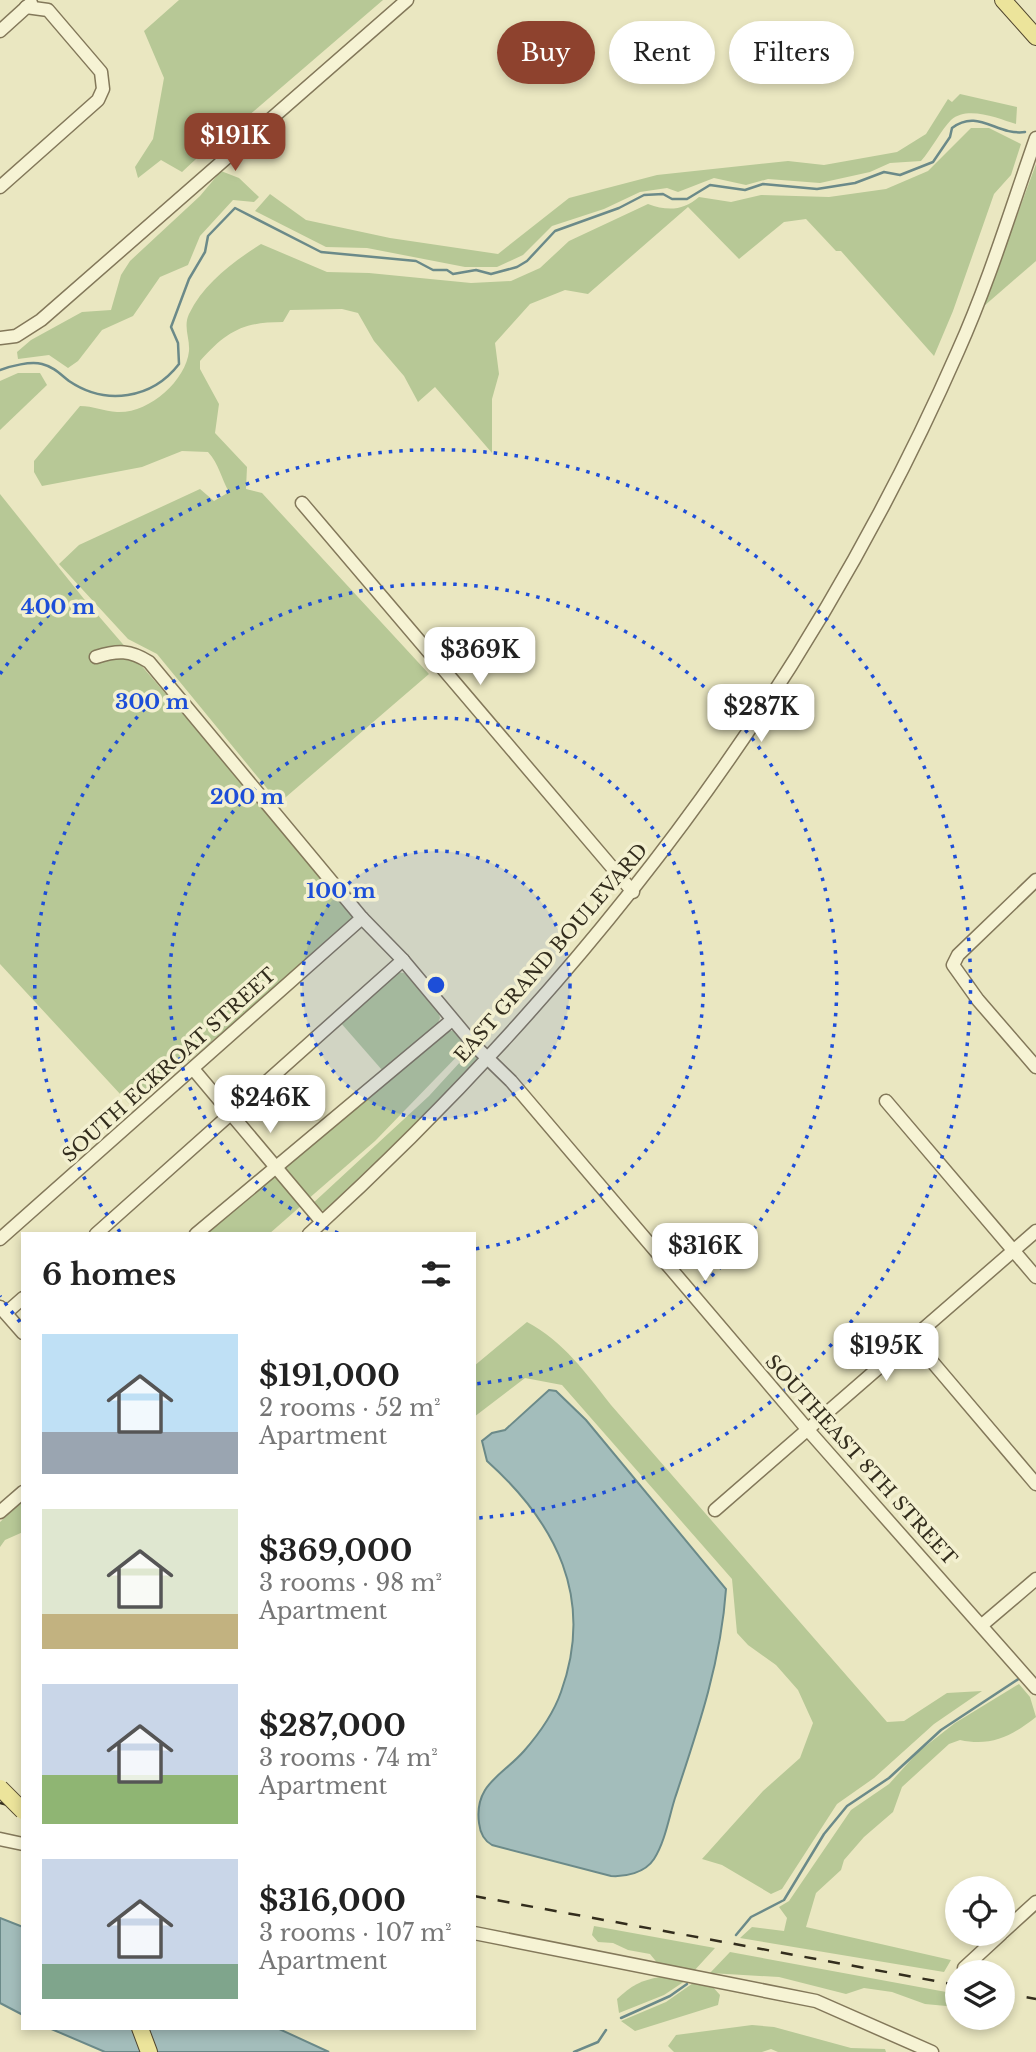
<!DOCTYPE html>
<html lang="en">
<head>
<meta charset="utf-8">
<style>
  :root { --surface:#fff; --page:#f2f2f2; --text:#222; --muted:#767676; --accent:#8e422e }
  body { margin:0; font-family:"Libre Baskerville",serif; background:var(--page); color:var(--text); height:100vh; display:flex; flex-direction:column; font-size:26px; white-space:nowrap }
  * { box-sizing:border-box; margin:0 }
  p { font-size:23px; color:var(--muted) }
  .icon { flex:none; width:38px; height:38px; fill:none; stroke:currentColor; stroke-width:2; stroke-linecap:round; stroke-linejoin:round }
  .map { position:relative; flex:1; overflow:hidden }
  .details { position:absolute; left:21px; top:1232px; width:455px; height:798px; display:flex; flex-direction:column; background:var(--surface); border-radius:0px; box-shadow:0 4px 10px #0003 }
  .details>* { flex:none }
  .guide { position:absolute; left:497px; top:21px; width:434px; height:63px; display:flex; gap:14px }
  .buttons { position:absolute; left:945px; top:1876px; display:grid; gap:14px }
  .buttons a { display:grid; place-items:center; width:70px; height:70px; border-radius:50%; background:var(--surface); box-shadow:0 4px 10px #0003; font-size:35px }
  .price { position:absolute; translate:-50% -60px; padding:0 16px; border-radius:14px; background:#fff; color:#222; font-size:23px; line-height:46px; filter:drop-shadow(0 2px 4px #0008) }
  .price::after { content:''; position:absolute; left:50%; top:42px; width:21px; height:16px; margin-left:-10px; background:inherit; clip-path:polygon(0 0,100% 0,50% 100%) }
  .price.on { background:var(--accent); color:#fff }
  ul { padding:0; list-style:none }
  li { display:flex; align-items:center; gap:21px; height:175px; padding:0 21px }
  li span { display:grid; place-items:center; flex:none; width:196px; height:140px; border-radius:0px; color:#555 }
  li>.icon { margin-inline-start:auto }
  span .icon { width:84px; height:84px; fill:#fffc; stroke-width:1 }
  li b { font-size:30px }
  h2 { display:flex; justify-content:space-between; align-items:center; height:84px; padding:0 21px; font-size:30px }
  .pill { padding:0 24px; border-radius:32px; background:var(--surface); box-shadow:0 4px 10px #0003; font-size:24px; line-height:63px }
  .pill.on { background:var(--accent); color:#fff }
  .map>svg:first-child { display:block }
  .green { fill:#b7c896 }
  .water { fill:#a3bdbb; stroke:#6b8a89; stroke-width:2 }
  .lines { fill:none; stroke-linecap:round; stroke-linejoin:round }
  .stream { stroke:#6b8a89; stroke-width:2.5 }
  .minor-casing { stroke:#83785a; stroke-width:15 }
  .major-casing { stroke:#51462e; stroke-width:18 }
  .minor { stroke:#f6f3d4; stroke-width:12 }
  .major { stroke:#ece49b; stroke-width:16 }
  .rail { stroke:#332d1d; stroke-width:2.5; stroke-dasharray:12 12; stroke-linecap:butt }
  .major-bridge-casing { stroke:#51462e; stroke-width:18; stroke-linecap:butt }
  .major-bridge { stroke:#ece49b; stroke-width:16 }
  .ring { fill:none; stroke:#1d4ed8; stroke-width:3.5; stroke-dasharray:3.5 7 }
  .labels { text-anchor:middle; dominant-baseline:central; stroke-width:7; stroke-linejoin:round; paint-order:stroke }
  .street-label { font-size:19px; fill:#332d1d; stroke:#f3f0d0 }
  .centre { fill:#1d4ed8; stroke:#f3f0d0; stroke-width:3.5 }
  .ring-label { font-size:21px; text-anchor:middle; font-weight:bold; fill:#1d4ed8; stroke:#f3f0d0; stroke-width:7; stroke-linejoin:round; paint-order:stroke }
</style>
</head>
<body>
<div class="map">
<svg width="1036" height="2052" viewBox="0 0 1036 2052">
  <rect width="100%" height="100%" fill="#eae7c1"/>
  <!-- green -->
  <g class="green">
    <polygon points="179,0 383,0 233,129 214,123 209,128 211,145 182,172 161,160 138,178 135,167 153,139 164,78 144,31"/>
    <path d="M 960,94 L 1017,107 L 1016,124 C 999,119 968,105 951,120 C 941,130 931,150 921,161 L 890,163 L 870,172 L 820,183 L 768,179 L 746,185 L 714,178 L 678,192 L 667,188 L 640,192 L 604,209 L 552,226 L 523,255 L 497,267 L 465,267 L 367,248 L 326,247 L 255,211 L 270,194 L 306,220 L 390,238 L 498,254 L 569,198 L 657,175 L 788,161 L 824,165 L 897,152 L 926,134 L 948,99 L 952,102 Z"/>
    <path d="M 971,128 L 989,128 L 1021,144 L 1011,175 L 994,194 L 953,311 L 934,356 L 841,251 L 836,251 L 806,219 L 784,222 L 739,259 L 688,207 L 588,294 L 565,290 L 530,304 L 495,343 L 499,374 L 492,399 L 492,453 L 435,387 L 418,402 L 404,376 L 374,341 L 358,313 L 342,309 L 290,310 L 283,322 C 243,322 227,331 200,361 L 200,369 L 219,404 L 215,433 L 247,467 L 246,489 L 262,493 L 429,674 L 279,803 L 157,654 L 128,639 L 59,564 L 79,545 L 200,489 L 214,501 L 229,492 C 221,478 219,464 208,452 L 182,451 L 142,467 L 42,486 L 34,472 L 34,461 L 80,406 C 93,406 104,411 117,412 C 148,414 186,381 189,351 C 190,338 183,327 189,314 C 204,283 233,262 261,244 L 327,272 L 369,273 L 471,283 L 511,281 L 540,268 L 569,241 L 648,204 C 667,211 683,211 699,197 L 731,202 L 761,195 L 829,197 L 886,189 L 928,171 Z"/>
    <polygon points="1036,164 1036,261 984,306"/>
    <polygon points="221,171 239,178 259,197 254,202 233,200 200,236 188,265 160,277 133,316 102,330 78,361 68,368 49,355 18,359 17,352 31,340 82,312 111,310 121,275 130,261 200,196"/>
    <polygon points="18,373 40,373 47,385 0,430 0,381"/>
    <polygon points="0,494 84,599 358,917 133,1108 0,964"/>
    <polygon points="398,972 404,973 438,1010 440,1018 437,1025 382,1070 340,1022"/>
    <polygon points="448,1031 456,1031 468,1045 375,1141 307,1200 285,1173 284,1166"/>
    <polygon points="472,1049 478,1060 419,1124 326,1212 311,1205 429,1096"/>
    <polygon points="273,1176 278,1177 302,1205 269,1234 201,1234"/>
    <path d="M 527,1322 C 563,1341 586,1373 611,1405 L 887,1722 L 904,1721 L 947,1693 L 982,1691 L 934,1724 L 874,1778 L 837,1804 L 782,1889 L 771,1894 L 722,1865 L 702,1859 L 763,1791 L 800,1758 L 813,1723 L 798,1690 L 776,1665 L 748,1645 L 737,1633 L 732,1579 L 562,1385 L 525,1378 L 474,1417 L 474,1366 Z"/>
    <polygon points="23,1501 23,1532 5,1540 0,1547 0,1522"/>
    <path d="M 1019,1684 L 1030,1697 L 1036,1717 C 1012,1736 991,1747 960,1740 L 949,1744 L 902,1787 L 893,1812 L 864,1837 L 844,1860 L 841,1870 L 816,1893 L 806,1927 L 951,1960 L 944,1972 L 740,1938 L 752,1927 L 784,1931 L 787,1918 L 779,1907 L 789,1901 L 851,1810 L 889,1784 L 918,1752 L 955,1723 Z"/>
    <polygon points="594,1926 715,1948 693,1972 659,1965 650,1954 628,1950 613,1943 598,1942 592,1935"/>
    <polygon points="730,1952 957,1994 957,2007 925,2004 892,1992 864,1988 846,1994 779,1977 710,1973"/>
    <path d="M 660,1977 L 688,1979 L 664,1995 L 619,2013 L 617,1999 C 631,1986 641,1980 660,1977 Z"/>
    <polygon points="696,1981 712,1986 720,1995 718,2005 635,2031 621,2021 666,2002"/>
    <polygon points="752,2025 774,2027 851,2048 885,2049 886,2052 778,2052 771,2049 762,2052 674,2052 668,2046 676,2035"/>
  </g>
  <!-- water -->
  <g class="water">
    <path d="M 549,1390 L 556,1391 L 586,1420 L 726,1589 C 721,1662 698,1729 675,1798 C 669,1817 665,1842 654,1859 C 645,1873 625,1877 611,1876 L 492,1845 C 483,1840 480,1832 479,1823 C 474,1784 502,1776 524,1751 C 538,1735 554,1712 561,1692 C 595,1598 556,1523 487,1461 L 482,1441 L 492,1433 L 505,1430 Z"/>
    <polygon points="0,1918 23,1927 23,2015 0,2003"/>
    <polygon points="49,2028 277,2028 329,2052 105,2052"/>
  </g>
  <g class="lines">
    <!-- stream -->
    <g class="stream">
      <path d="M 0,370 C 11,366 30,361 42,364 C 54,367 60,374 69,381 C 106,406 152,399 179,364 L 178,343 L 171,327 L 189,279 L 205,252 L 208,236 L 235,208 L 321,252 L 416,261 L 433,270 L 447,270 L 453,274 L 476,270 L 491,274 L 517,267 L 527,261 L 555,231 L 619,208 L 644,195 L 663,194 L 672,199 L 687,199 L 710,185 L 745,190 L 763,184 L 817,189 L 855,183 L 884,172 L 900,175 L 933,162 L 950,137 L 952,128 C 978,108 997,136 1025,132"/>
      <polyline points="736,1935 751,1917 784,1900 824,1834 847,1806 889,1778 941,1730 1020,1678"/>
      <polyline points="621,2018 670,1996 687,1984"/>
      <polyline points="574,2052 598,2042 606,2030"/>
    </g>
    <!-- minor casing -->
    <g class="minor-casing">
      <g id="minor">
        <polyline points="0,31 31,3"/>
        <polyline points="0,187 98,100 103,89 101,72 48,10 26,7"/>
        <polyline points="0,338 16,336 41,320 407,0"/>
        <polyline points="302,503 633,892"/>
        <path d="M 96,657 C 118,650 130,650 149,662 L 362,918 L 403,960 L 475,1046 L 511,1081 L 808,1430 L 1036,1688"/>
        <polyline points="1036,880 958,955 953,965 978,1000 1036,1067"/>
        <polyline points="194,1070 322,1222"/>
        <polyline points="886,1101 1036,1277"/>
        <polyline points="96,1234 403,960"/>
        <polyline points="196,1234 452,1020"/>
        <path d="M 309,1234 C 583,985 809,691 958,351 C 989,282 1011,209 1036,138"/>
        <polyline points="0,1239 362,918"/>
        <polyline points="0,1307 23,1333"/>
        <polyline points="6,1313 23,1298"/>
        <polyline points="912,1338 1036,1484"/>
        <polyline points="715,1510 1036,1231"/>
        <polyline points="0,1512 23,1492"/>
        <polyline points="982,1625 1036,1579"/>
        <polyline points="0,1839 23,1844"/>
        <polyline points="1003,1932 1036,1902"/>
        <polyline points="474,1933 816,2001 932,2052"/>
        <polyline points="964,1968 1001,1934"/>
      </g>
    </g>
    <!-- major casing -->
    <g class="major-casing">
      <g id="major">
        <polyline points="1003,0 1036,37"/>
        <polyline points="140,2028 149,2052"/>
      </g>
    </g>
    <!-- minor -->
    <use href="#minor" class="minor"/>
    <!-- major -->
    <use href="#major" class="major"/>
    <!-- rail -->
    <g class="rail">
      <polyline points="0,1803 23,1809"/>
      <polyline points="474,1896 957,1985"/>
      <polyline points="1003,1993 1036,1999"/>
    </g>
    <!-- major-bridge casing -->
    <g class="major-bridge-casing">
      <polyline id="major-bridge" points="0,1788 23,1811"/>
    </g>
    <!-- major-bridge -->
    <use href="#major-bridge" class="major-bridge"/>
  </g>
  <!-- distance rings -->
  <circle cx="436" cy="985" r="134" fill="#1d4ed8" fill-opacity=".12"/>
  <g class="ring">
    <circle cx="436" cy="985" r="134"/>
    <path d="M338 1233A267 267 0 1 1 475 1249"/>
    <path d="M120 1232A401 401 0 1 1 474 1384"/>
    <path d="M20 1322A535 535 0 0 1 0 1296M0 674A535 535 0 1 1 478 1518"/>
  </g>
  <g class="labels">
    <!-- street labels -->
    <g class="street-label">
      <text transform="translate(551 953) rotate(-49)">EAST GRAND BOULEVARD</text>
      <text transform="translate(169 1065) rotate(-42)">SOUTH ECKROAT STREET</text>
      <text transform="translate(861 1460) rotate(48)">SOUTHEAST 8TH STREET</text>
    </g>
  </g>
  <circle cx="436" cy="985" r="10" class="centre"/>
  <g class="ring-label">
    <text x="58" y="614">400 m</text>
    <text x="152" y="709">300 m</text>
    <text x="247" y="804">200 m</text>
    <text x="341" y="898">100 m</text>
  </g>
</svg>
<div class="buttons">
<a><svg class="icon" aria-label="locate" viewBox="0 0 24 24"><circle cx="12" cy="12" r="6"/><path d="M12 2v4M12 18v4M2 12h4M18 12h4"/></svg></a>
<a><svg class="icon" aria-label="layers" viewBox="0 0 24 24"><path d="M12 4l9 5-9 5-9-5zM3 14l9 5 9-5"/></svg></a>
</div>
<b class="price on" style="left:235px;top:173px">$191K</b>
<b class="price" style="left:480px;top:687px">$369K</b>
<b class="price" style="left:761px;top:744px">$287K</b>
<b class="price" style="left:270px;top:1135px">$246K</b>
<b class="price" style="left:705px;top:1283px">$316K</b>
<b class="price" style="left:886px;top:1383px">$195K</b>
<div class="guide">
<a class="pill on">Buy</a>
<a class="pill">Rent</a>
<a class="pill">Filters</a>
</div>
<section class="details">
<h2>6 homes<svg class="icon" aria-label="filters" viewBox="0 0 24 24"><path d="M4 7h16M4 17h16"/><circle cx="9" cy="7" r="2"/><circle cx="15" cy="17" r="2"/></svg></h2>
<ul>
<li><span style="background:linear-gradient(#bfe0f5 70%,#9aa5b1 0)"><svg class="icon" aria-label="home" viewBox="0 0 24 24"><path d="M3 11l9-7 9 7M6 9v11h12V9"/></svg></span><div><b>$191,000</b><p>2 rooms · 52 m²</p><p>Apartment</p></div></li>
<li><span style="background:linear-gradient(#dfe7d0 75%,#c2b280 0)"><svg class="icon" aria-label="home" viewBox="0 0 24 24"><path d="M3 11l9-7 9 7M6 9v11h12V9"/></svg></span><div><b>$369,000</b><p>3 rooms · 98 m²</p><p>Apartment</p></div></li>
<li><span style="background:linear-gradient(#c9d6e8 65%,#8fb573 0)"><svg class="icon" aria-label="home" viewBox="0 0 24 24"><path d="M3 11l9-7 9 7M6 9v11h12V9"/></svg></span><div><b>$287,000</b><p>3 rooms · 74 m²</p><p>Apartment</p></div></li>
<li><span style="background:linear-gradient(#c9d6e8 75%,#7fa58c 0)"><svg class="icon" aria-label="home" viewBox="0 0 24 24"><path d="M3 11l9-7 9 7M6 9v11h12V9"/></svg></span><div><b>$316,000</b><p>3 rooms · 107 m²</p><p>Apartment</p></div></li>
</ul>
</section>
</div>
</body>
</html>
